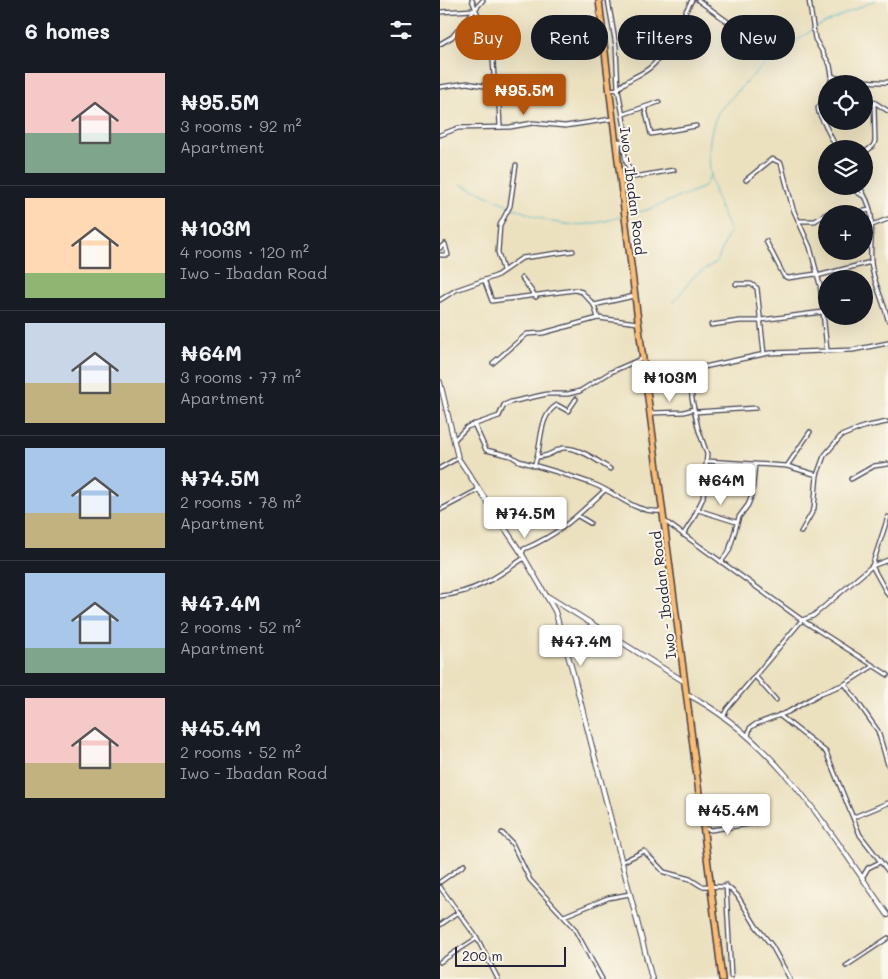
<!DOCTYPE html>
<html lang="en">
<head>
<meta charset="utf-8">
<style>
  :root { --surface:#171b24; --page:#20242c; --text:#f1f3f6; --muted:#9ea1a6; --line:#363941; --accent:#b45309 }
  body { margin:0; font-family:Mali,sans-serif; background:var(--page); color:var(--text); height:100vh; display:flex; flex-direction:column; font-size:19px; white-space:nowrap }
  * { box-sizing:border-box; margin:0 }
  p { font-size:16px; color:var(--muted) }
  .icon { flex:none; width:28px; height:28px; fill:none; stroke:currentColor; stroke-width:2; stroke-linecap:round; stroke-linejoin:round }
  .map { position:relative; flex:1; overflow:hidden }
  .side { display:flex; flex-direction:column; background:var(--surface); width:440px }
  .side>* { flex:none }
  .top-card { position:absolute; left:15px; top:15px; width:358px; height:45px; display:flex; gap:10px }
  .tools { position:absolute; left:378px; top:75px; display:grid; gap:10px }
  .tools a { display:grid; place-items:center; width:55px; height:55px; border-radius:50%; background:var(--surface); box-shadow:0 5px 20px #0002; font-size:25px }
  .scale { position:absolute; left:15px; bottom:12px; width:111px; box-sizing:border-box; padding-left:5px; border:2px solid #22223b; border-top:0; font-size:14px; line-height:18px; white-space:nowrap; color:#22223b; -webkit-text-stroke:4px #fbf7ec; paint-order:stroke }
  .price { position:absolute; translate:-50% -42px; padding:0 11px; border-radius:5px; background:#fff; color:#222; font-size:16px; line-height:32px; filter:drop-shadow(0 1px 2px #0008) }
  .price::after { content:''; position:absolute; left:50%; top:30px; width:15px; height:11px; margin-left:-8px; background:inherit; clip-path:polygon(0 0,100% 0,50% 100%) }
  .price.active { background:var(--accent); color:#fff }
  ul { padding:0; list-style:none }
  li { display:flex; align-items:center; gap:15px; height:125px; padding:0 25px }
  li+li { border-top:1px solid var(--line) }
  li span { display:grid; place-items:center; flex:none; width:140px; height:100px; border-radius:0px; color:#555 }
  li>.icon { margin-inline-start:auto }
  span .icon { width:60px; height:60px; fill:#fffc; stroke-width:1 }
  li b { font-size:21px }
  h2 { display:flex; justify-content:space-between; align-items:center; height:60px; padding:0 25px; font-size:21px }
  .pill { padding:0 18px; border-radius:22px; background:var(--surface); box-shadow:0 5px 20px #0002; font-size:18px; line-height:45px }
  .pill.active { background:var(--accent); color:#fff }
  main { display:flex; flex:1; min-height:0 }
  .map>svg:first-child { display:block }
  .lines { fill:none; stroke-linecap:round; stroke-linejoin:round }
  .stream { stroke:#4ab4c7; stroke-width:1 }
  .minor-casing { stroke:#403f4f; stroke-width:5.5 }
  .tertiary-casing { stroke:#403f4f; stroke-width:6 }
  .primary-casing { stroke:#403f4f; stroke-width:8 }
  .minor { stroke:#fff; stroke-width:3 }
  .tertiary { stroke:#fff; stroke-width:4 }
  .primary { stroke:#fdbc70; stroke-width:5 }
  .labels { text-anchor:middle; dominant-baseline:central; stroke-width:4; stroke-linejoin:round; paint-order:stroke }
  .street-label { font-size:14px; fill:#22223b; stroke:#fbf7ec }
</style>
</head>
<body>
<main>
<section class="side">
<h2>6 homes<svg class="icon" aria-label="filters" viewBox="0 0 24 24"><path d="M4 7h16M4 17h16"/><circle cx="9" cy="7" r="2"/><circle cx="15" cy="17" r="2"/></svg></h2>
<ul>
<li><span style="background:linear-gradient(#f6c9c9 60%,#7fa58c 0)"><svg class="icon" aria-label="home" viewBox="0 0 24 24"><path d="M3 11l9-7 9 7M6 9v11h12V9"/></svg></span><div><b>₦95.5M</b><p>3 rooms · 92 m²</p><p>Apartment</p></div></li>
<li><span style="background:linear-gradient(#ffd9b3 75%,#8fb573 0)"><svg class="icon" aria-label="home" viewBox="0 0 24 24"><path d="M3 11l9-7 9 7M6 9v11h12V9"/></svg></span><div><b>₦103M</b><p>4 rooms · 120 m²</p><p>Iwo - Ibadan Road</p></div></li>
<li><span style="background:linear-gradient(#c9d6e8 60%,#c2b280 0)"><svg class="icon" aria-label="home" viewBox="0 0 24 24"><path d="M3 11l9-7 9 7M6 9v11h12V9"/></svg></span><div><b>₦64M</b><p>3 rooms · 77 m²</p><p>Apartment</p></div></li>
<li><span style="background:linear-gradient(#a9c7e8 65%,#c2b280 0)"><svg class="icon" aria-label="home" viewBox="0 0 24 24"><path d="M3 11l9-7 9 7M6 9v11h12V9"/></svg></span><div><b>₦74.5M</b><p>2 rooms · 78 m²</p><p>Apartment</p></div></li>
<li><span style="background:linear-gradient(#a9c7e8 75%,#7fa58c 0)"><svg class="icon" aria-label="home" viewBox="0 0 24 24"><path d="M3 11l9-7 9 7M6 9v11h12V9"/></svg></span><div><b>₦47.4M</b><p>2 rooms · 52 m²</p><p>Apartment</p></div></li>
<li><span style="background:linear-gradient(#f6c9c9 65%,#c2b280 0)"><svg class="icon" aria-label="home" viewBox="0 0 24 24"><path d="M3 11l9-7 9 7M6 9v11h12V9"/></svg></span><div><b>₦45.4M</b><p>2 rooms · 52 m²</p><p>Iwo - Ibadan Road</p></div></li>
</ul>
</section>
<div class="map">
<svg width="448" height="979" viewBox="0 0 448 979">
  <rect width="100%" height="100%" fill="#fbf7ec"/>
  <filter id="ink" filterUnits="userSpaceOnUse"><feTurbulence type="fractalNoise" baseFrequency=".02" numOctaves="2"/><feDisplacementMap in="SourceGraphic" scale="10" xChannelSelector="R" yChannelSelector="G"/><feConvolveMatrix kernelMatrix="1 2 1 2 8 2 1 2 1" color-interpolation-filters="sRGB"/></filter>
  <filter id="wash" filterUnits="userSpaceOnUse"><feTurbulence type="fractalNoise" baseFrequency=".0096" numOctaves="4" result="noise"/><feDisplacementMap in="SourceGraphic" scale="20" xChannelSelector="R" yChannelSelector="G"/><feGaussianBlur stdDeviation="1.12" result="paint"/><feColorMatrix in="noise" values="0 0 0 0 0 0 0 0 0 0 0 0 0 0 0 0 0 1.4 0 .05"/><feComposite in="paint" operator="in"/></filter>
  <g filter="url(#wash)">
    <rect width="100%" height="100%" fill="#ebe1bf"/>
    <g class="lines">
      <!-- stream -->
      <g class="stream">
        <polyline points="375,28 435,0"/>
        <polyline points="21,184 68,205"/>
        <path d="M 72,207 C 116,226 136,231 183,216"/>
        <polyline points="187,215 207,210 264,187 271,175"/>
        <path d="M 234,302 L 254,276 L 277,262 L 290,230 C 272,196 260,150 278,113 C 282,107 288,101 293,96 C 318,67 341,52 372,30"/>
      </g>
    </g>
  </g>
  <g filter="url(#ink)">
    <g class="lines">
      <!-- minor casing -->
      <g class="minor-casing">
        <g id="minor">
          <polyline points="32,0 45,33 53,60 55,92 59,105 60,127"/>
          <polyline points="168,0 176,46 178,89 188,144"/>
          <polyline points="258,0 288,22"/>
          <polyline points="369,0 375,39 390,65 392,76"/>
          <polyline points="0,12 33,10"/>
          <polyline points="0,44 12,37 43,0"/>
          <path d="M 390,84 L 392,76 C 397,79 440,83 448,82"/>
          <polyline points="0,87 27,83 55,88"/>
          <path d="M 170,90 L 178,89 C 191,75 201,77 213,65 C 230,48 240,20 252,0"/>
          <polyline points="386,96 378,108 379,113 397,149"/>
          <polyline points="205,109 211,134 256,126"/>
          <polyline points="184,114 219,102"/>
          <polyline points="0,135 18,128 70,127 93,123 125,126 172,119"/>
          <polyline points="179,153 179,141 188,144 184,149 186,162 194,177 234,170"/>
          <polyline points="424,153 433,146 435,141 434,102 448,111"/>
          <polyline points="306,180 332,159 341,163 353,209 370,247 380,285 387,350"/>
          <path d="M 419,186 C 439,216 429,229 431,261 C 432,280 444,301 448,320"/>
          <polyline points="409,187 423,196"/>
          <polyline points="407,214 430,210"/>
          <polyline points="358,221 375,221 386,214"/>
          <polyline points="432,225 448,219"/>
          <polyline points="326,241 344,276 348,278 376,274"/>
          <polyline points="0,248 5,244 8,255 0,255"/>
          <polyline points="63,270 58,252 60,225 70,206 76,165"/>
          <polyline points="377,276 431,262"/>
          <polyline points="82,278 96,297"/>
          <polyline points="45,282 52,301 135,290 142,292 154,305 194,296"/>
          <polyline points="296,284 311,284 317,288 324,354"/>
          <polyline points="0,300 16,290 56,276 82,258 133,251"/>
          <polyline points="154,305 158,318"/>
          <polyline points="321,320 383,312"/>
          <polyline points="271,325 300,321 321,321"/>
          <polyline points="53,363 87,334 103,333 158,318 198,323"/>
          <polyline points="204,372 250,370 329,353 413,350 448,343"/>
          <polyline points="255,412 316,408"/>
          <polyline points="210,413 244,412 254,409"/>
          <path d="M 34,424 L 46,450 L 71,456 L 79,461 C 104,468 129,475 153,484 C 178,493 194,514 222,511"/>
          <polyline points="15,439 27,427 59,416 64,405 71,402 107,394 128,394 140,391 171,372 203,358"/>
          <path d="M 98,457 C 112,456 116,449 123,448 C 139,447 158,461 170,469"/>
          <polyline points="267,461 347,466 377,475"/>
          <path d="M 94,466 C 103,446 97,417 117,405 L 128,411 L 136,399"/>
          <polyline points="347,466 370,432"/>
          <polyline points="0,468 18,458"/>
          <polyline points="411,479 434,466 448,464"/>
          <polyline points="0,510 38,490"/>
          <polyline points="258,510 296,522"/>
          <polyline points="138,516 150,523"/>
          <polyline points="448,517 432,566 448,595"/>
          <polyline points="226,522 362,620 448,675"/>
          <polyline points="361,532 374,509 377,475 384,456 401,436 423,427 447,422"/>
          <polyline points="243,535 252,521 263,498 267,454 258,428 252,399 250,371"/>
          <path d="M 82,554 L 84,549 C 120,534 137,516 165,490"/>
          <polyline points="281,562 289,551 299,517 308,505 312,495 315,465"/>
          <path d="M 0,596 C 34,593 57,577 84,558"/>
          <polyline points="315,676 336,700"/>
          <polyline points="405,684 438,731 448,765"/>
          <polyline points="284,715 287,709 362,620 373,616 432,566 448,560"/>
          <polyline points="339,715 386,752 420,835 448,871"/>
          <polyline points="308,736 310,728 316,724 348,712 381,693 405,684 433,666"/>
          <polyline points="414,817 448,803"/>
          <polyline points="263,828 271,830 316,823"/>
          <polyline points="62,833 72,843 90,880 134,928 162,979"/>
          <polyline points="182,862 204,851 224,872 250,879 261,886 288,887 297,895 316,926 332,946 350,979"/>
          <polyline points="422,878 428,868 440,862"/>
          <polyline points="0,882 24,865"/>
          <polyline points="286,885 291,976"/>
          <polyline points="0,887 37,938 58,979"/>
          <polyline points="124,916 168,898 190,894"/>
          <polyline points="0,925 19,912"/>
          <polyline points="0,962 37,938"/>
          <polyline points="406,966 448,938"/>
        </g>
      </g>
      <!-- tertiary casing -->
      <g class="tertiary-casing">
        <g id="tertiary">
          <polyline points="0,382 18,458 82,554 115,611 132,669 212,979"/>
          <polyline points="109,597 245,682"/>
          <path d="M 247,694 C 337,740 391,835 448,915"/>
        </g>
      </g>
      <!-- primary casing -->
      <g class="primary-casing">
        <path id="primary" d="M 159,0 C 196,327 243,652 282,979"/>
      </g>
      <!-- minor -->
      <use href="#minor" class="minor"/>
      <!-- tertiary -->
      <use href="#tertiary" class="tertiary"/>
      <!-- primary -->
      <use href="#primary" class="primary"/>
    </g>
  </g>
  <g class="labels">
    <!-- street labels -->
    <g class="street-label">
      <text transform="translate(193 191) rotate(83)">Iwo - Ibadan Road</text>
      <text transform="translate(223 595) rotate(-97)">Iwo - Ibadan Road</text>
    </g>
  </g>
</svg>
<div class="tools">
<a><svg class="icon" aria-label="locate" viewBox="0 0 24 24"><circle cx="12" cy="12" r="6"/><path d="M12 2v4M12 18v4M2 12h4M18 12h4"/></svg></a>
<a><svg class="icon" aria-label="layers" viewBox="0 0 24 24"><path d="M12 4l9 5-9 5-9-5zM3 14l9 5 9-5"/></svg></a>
<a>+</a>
<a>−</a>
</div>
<div class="scale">200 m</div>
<b class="price active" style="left:84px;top:116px">₦95.5M</b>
<b class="price" style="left:230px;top:403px">₦103M</b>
<b class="price" style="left:281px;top:506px">₦64M</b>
<b class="price" style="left:85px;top:539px">₦74.5M</b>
<b class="price" style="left:141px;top:667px">₦47.4M</b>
<b class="price" style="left:288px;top:836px">₦45.4M</b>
<div class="top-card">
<a class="pill active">Buy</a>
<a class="pill">Rent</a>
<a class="pill">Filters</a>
<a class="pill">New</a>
</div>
</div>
</main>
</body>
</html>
